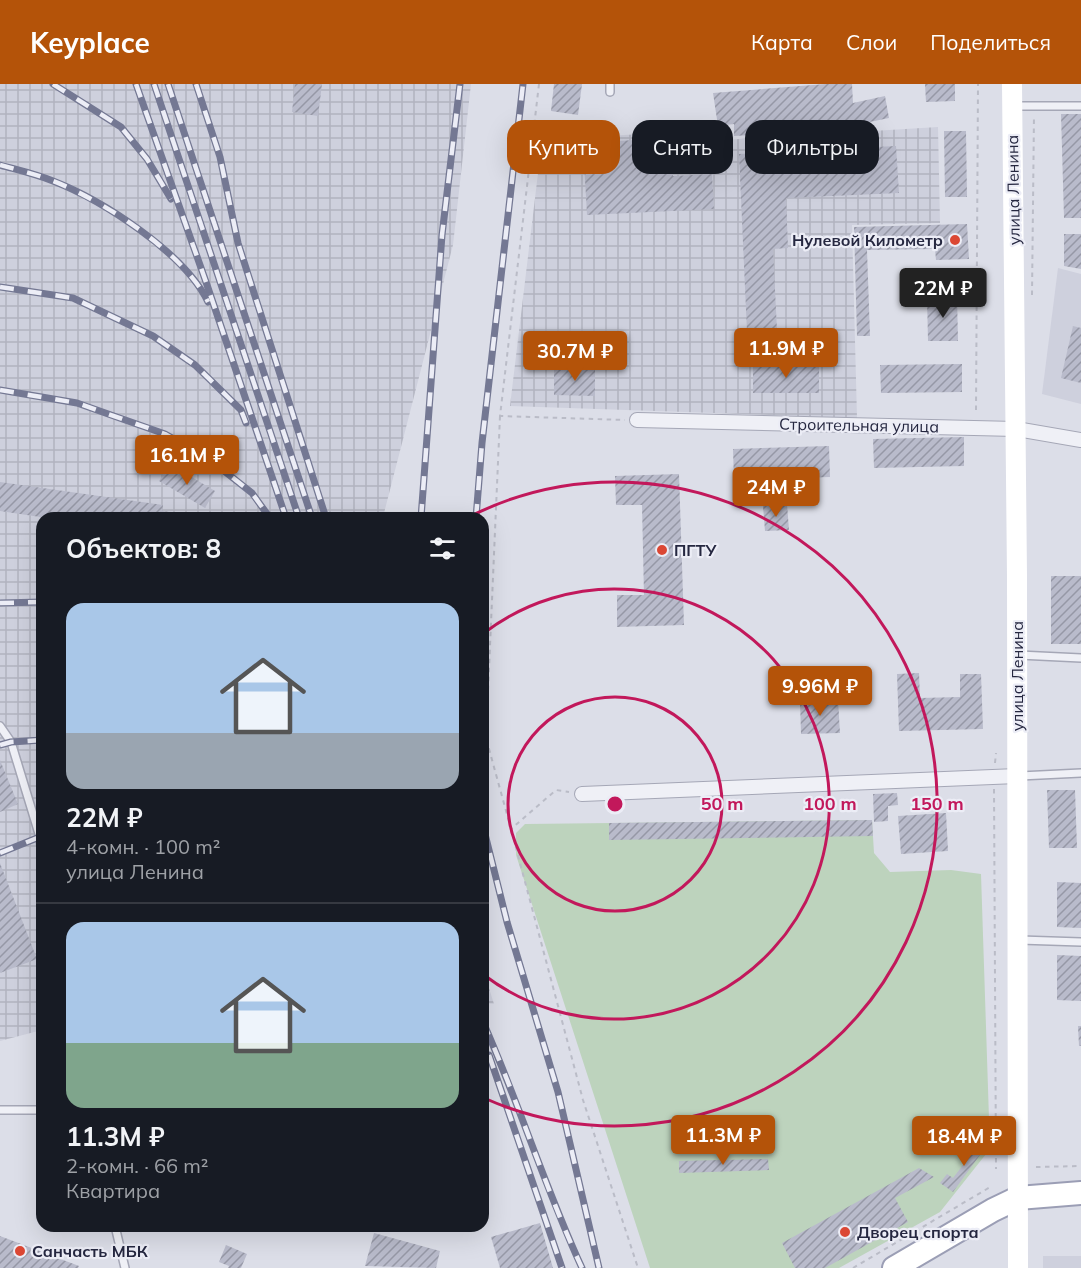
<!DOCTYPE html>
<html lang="ru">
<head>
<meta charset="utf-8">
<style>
  :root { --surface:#171b24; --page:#20242c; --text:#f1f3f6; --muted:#9ea1a6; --line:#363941; --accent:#b45309 }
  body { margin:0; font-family:Mulish,sans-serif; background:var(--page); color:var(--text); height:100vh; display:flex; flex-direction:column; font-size:22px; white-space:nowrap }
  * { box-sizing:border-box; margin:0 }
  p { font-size:20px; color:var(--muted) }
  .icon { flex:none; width:33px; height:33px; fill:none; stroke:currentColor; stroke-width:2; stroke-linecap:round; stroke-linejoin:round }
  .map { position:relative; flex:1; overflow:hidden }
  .panel { position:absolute; left:36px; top:428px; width:453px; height:720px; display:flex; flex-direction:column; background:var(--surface); border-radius:18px; box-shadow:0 6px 24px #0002 }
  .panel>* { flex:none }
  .hud { position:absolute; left:507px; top:36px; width:483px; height:54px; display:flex; gap:12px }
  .price { position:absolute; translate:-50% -51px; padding:0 14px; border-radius:6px; background:var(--accent); color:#fff; font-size:20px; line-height:39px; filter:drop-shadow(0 2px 3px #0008) }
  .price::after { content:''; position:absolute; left:50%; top:36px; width:18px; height:14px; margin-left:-9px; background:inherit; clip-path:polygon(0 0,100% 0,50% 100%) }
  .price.selected { background:#222; color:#fff }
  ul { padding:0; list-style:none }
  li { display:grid; align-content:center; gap:12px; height:318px; padding:0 30px }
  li+li { border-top:2px solid var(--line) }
  li span { display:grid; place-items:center; height:186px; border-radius:18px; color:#555 }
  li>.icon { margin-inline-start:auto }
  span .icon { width:108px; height:108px; fill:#fffc; stroke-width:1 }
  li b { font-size:26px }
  h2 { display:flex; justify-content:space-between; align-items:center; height:72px; padding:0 30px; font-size:26px }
  .chip { padding:0 21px; border-radius:18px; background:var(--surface); box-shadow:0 6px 24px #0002; font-size:21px; line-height:54px }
  .chip.selected { background:var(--accent); color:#fff }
  header { display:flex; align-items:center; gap:36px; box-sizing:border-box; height:84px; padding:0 30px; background:var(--accent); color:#fff }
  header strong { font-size:28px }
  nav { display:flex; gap:33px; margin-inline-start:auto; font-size:21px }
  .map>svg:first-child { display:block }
  .built { fill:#ced0dd }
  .industrial { fill:url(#industrial-grid) }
  .green { fill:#bdd3bd }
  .building { fill:url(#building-hatch) }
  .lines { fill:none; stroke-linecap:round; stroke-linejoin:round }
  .lane-casing { stroke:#a5a7b6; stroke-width:10 }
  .street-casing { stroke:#a5a7b6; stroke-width:16 }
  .primary-casing { stroke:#9b9eb5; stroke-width:26 }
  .path { stroke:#babcc7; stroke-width:2; stroke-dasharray:4.5 4.5; stroke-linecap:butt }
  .lane { stroke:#eff0f6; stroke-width:7 }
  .street { stroke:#eff0f6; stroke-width:14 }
  .secondary { stroke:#fff; stroke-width:20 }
  .primary { stroke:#fff; stroke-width:22 }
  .rail-casing { stroke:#747893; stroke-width:7 }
  .rail { stroke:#ecedf6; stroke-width:4.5; stroke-dasharray:14; stroke-linecap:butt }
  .ring { fill:none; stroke:#c2185b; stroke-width:3 }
  .poi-dot { fill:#db4734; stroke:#ecedf6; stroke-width:2 }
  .labels { text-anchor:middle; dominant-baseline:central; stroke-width:4.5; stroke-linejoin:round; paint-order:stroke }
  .street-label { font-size:16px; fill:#252740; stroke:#ecedf6 }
  .poi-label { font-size:16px; font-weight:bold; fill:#252740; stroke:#ecedf6; text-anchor:start }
  .centre { fill:#c2185b; stroke:#ecedf6; stroke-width:3 }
  .ring-label { font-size:18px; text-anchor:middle; font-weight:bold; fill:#c2185b; stroke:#ecedf6; stroke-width:4.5; stroke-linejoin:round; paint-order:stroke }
</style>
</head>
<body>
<header>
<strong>Keyplace</strong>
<nav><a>Карта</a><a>Слои</a><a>Поделиться</a></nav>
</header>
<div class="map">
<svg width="1081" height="1184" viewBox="0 0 1081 1184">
  <defs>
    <pattern id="industrial-grid" width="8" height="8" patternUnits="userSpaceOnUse" patternTransform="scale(1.5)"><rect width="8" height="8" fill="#ced0dd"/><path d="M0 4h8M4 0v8" fill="none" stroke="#b1b3bf"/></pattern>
    <pattern id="building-hatch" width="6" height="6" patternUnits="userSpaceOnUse" patternTransform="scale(1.5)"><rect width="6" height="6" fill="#b9bbcb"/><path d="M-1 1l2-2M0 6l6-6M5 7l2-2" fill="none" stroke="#9698a6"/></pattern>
  </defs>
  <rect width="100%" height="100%" fill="#dcdee8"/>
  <!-- built -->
  <g class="built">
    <polygon points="1058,184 1081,190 1081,320 1042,310"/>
    <rect x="1043" y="1172" width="38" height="12"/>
  </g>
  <!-- industrial -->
  <g class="industrial">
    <polygon points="0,0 471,0 453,161 383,433 42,434 42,946 0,957"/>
    <polygon points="938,43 940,139 852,141 857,334 510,322 542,56 674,48 675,59"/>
    <polygon points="483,885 494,920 483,919"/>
  </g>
  <!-- green -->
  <polygon class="green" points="872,736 874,769 890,788 951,786 981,790 990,1065 940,1128 839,1184 650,1184 516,771 516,749 525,740"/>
  <!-- building -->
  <g class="building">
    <polygon points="295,0 322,0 318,32 292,28"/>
    <polygon points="554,0 582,0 578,31 551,27"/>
    <polygon points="826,0 852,0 853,19 885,12 889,34 831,46 734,52 734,40 718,42 713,9"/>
    <polygon points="925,0 955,0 955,17 926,18"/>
    <polygon points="1061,30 1081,30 1081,134 1064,134"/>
    <polygon points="944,47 966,47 967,113 945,113"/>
    <polygon points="671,54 673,92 712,90 714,125 587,131 583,59"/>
    <polygon points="896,62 899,109 786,114 788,164 773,165 777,246 747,248 739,70"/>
    <polygon points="967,140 969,175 936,176 935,165 867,166 870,252 857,252 854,143"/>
    <polygon points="1064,150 1081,150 1081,185 1064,182"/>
    <polygon points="957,212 958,257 928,257 927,213"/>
    <polygon points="1073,242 1081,244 1081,299 1061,294"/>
    <polygon points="962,280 962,308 881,309 880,281"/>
    <rect x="753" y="281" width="66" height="28"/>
    <polygon points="554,284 595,284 595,312 554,311"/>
    <polygon points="964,353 964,382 874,384 873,355"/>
    <polygon points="829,362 830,393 734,396 733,365"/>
    <polygon points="170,380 215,407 205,424 159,397"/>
    <polygon points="679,390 684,541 617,543 617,511 644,511 642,421 616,421 615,392"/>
    <polygon points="0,398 163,421 162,427 171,428 170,434 47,434 0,427"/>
    <polygon points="787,420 789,446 765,447 763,422"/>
    <rect x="1051" y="492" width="30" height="68"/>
    <polygon points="919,589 920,614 960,613 960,590 981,590 983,645 899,647 897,590"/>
    <polygon points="838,616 840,649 801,650 800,618"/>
    <polygon points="0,676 18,720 0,728"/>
    <polygon points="1047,706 1075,706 1077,764 1049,764"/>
    <polygon points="897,709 898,721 888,722 888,737 874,738 873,710"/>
    <polygon points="946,729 948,767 901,770 898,732"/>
    <polygon points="872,736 873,752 609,756 609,739"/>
    <polygon points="0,779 37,875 0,889"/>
    <polygon points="1057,798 1081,799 1081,844 1057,843"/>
    <polygon points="1057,871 1081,872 1081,917 1057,916"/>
    <polygon points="1078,942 1081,942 1081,962 1079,962"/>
    <polygon points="973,1055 985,1064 953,1108 940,1099 947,1090 953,1094 973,1068 967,1064"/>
    <polygon points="768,1075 769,1086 679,1089 679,1077"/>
    <polygon points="919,1084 934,1093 895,1114 908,1138 825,1184 795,1184 782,1159"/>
    <polygon points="540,1139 553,1184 500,1184 491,1153"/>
    <polygon points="374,1149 440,1167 436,1184 365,1182"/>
    <polygon points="0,1152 79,1182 78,1184 0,1184"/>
    <polygon points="226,1161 247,1170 241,1184 228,1184 229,1182 219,1178"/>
  </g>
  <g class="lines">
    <!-- lane casing -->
    <g class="lane-casing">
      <g id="lane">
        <polyline points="610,8 610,0"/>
        <polyline points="1015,22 1081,22"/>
        <polyline points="1019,571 1081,574"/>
        <polyline points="0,642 11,658 40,753 42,773"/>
        <polyline points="1020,692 1081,689"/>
        <polyline points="1020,856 1081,858"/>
        <polyline points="0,1026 42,1026"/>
        <polyline points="115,1142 125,1184"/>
      </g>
    </g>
    <!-- street casing -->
    <g class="street-casing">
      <g id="street">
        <polyline points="637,336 1016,345 1081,356"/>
        <polyline points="582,710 1017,692"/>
      </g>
    </g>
    <!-- primary casing -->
    <g class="primary-casing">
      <polyline id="primary" points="894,1184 993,1126 1018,1114 1081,1109"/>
    </g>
    <!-- path -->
    <g class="path">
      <polyline points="539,0 500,332 625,336"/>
      <polyline points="1032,211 1034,31"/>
      <polyline points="976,326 978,0"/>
      <polyline points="500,332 486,654 511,745 556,706 569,708"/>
      <polyline points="995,679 996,669"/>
      <polyline points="994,705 996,1085"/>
      <polyline points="511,745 583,1016 638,1184"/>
      <polyline points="1036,1083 1081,1082"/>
      <polyline points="853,1184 992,1102"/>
    </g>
    <!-- lane -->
    <use href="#lane" class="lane"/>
    <!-- street -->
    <use href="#street" class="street"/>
    <!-- secondary -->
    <polyline class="secondary" points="1012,0 1017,492 1018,1184"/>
    <!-- primary -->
    <use href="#primary" class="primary"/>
    <!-- rail casing -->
    <g class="rail-casing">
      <g id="rail">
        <polyline points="53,0 121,43 147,75 171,115"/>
        <polyline points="136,0 206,198 286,434"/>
        <polyline points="154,0 299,434"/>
        <polyline points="168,0 312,434"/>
        <polyline points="196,0 220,73 238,159 326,434"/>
        <path d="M 0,81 C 18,86 36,90 53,97 C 102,116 185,169 208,218"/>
        <polyline points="0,203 73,214 153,252 195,281 241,326 246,339"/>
        <polyline points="0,306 77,319 165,350 209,375 252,409 270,434"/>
        <polyline points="421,434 442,151 460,0"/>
        <polyline points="476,434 482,359 523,0"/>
        <polyline points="0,519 42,518"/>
        <polyline points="0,661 11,658 42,656"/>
        <polyline points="483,742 507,838 558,1008 599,1184"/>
        <polyline points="0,769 42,752"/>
        <path d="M 483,938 C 519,1019 545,1104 582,1184"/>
        <polyline points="489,971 562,1184"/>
      </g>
    </g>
    <!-- rail -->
    <use href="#rail" class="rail"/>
  </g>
  <!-- distance rings -->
  <g class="ring">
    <circle cx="615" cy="720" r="107"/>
    <path d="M484 549A215 215 0 1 1 484 891"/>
    <path d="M469 433A322 322 0 1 1 484 1014"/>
  </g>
  <!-- markers -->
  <g class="poi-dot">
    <circle cx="955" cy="156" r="6"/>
    <circle cx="662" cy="466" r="6"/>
    <circle cx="845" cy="1148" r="6"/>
    <circle cx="20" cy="1167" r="6"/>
  </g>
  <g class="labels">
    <!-- street labels -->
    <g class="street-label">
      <text transform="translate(1013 106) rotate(-91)">улица Ленина</text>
      <text transform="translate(859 341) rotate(1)">Строительная улица</text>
      <text transform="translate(1017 592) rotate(-90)">улица Ленина</text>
    </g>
    <!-- poi labels -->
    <g class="poi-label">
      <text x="943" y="156" text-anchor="end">Нулевой Километр</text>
      <text x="674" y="466">ПГТУ</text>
      <text x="857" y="1148">Дворец спорта</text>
      <text x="32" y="1167">Санчасть МБК</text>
    </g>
  </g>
  <circle cx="615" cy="720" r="9" class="centre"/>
  <g class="ring-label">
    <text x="722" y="726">50 m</text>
    <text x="830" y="726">100 m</text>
    <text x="937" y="726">150 m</text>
  </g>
</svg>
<b class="price selected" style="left:943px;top:235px">22M ₽</b>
<b class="price" style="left:786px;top:295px">11.9M ₽</b>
<b class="price" style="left:575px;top:298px">30.7M ₽</b>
<b class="price" style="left:187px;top:402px">16.1M ₽</b>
<b class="price" style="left:776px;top:434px">24M ₽</b>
<b class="price" style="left:820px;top:633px">9.96M ₽</b>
<b class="price" style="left:723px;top:1082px">11.3M ₽</b>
<b class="price" style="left:964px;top:1083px">18.4M ₽</b>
<div class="hud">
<a class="chip selected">Купить</a>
<a class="chip">Снять</a>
<a class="chip">Фильтры</a>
</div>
<section class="panel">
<h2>Объектов: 8<svg class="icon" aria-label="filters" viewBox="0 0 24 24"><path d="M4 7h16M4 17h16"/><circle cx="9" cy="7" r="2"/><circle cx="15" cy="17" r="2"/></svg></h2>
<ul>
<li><span style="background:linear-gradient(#a9c7e8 70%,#9aa5b1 0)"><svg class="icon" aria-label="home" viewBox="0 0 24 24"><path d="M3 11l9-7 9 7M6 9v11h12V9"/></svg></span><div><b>22M ₽</b><p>4-комн. · 100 m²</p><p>улица Ленина</p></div></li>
<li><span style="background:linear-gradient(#a9c7e8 65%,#7fa58c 0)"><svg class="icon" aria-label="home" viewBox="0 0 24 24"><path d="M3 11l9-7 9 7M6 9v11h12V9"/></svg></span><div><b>11.3M ₽</b><p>2-комн. · 66 m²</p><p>Квартира</p></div></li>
</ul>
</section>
</div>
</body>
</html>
